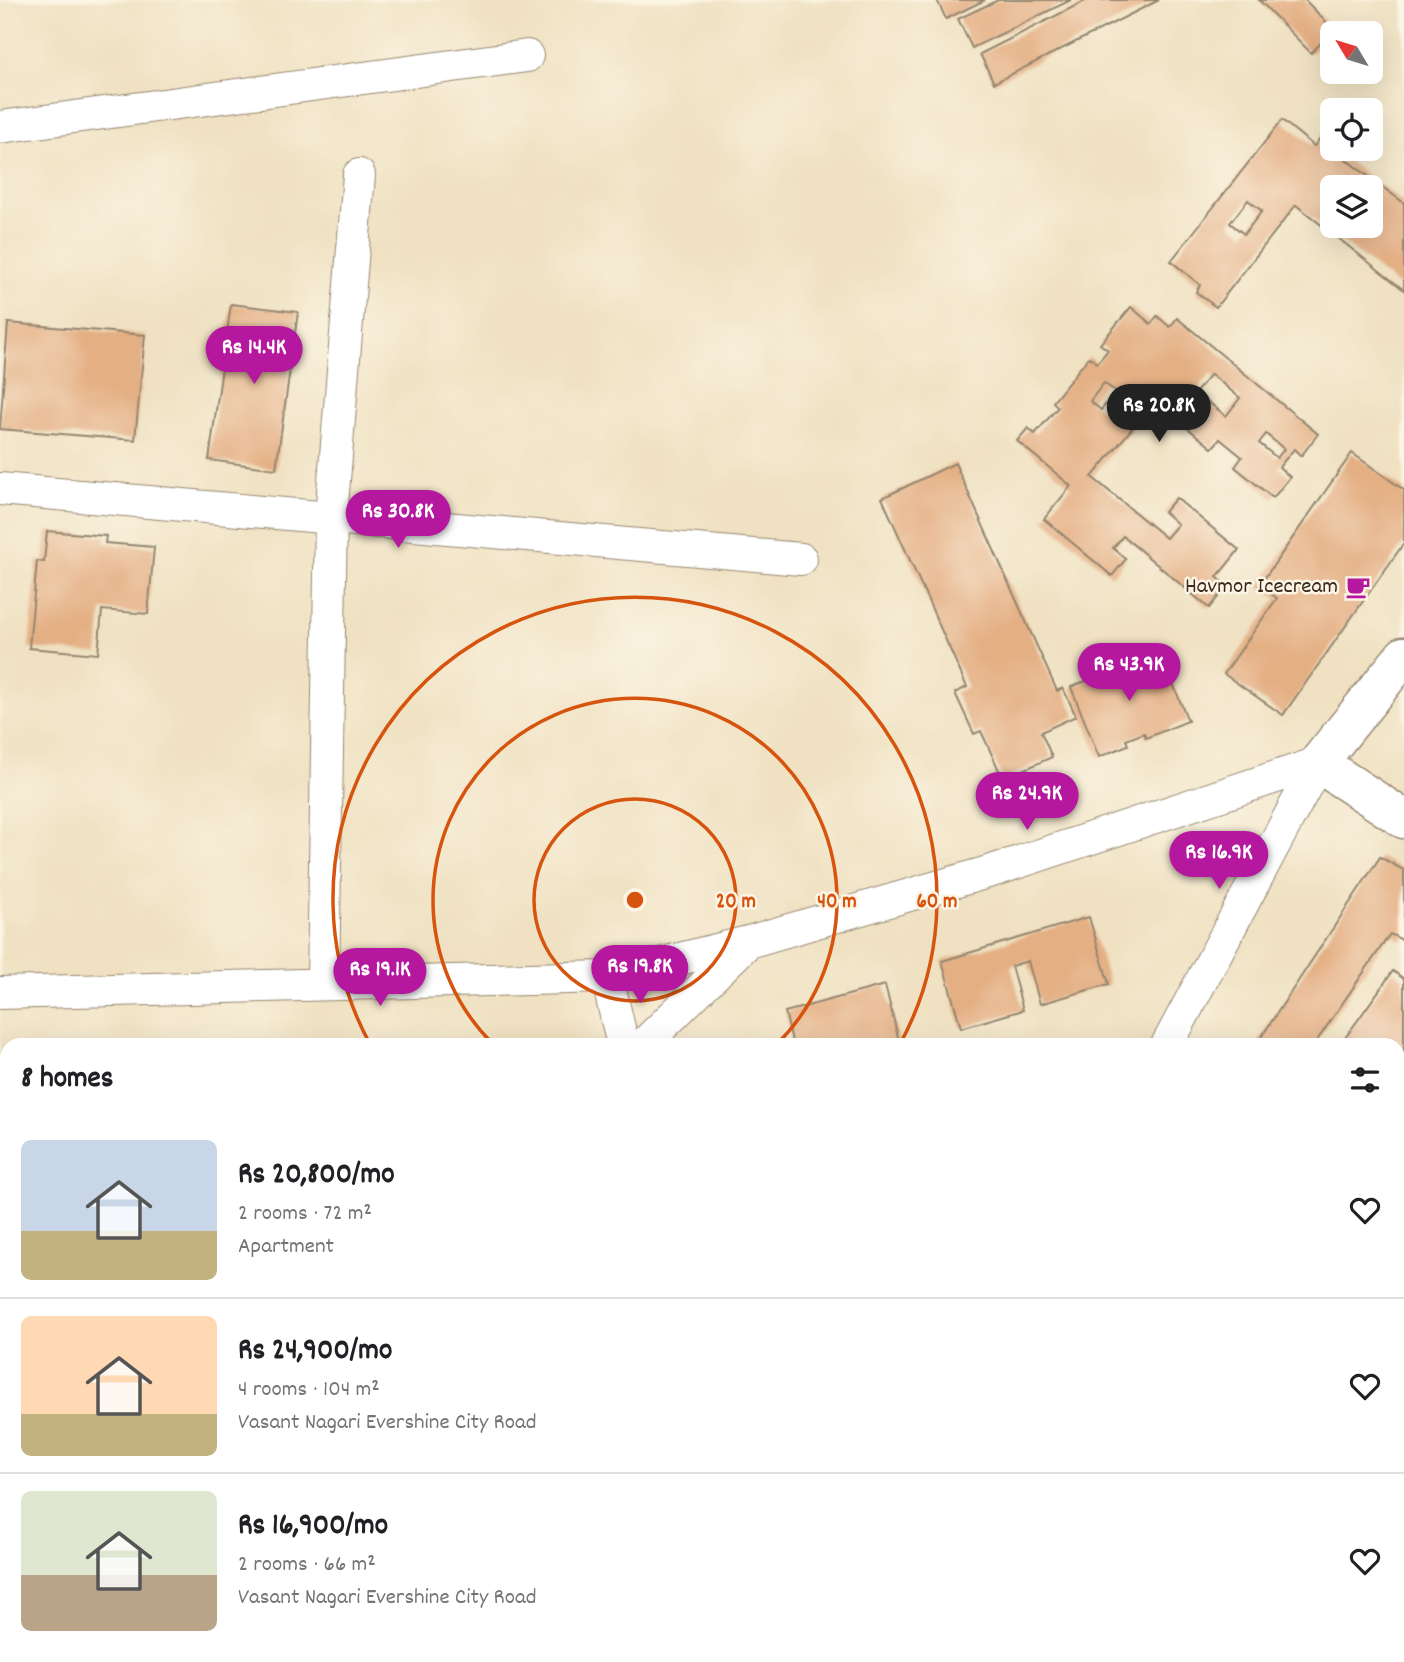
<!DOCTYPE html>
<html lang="en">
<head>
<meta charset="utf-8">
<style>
  :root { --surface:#fff; --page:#f2f2f2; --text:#202124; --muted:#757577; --line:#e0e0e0; --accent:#b5179e }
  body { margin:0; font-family:Dekko,sans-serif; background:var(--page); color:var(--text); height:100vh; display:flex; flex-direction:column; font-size:26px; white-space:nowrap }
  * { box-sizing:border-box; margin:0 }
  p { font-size:23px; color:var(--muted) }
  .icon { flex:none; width:38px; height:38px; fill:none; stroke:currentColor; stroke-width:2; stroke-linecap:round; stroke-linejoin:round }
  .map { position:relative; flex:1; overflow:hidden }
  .side { position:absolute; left:0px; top:1038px; width:1405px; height:625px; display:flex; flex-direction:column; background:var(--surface); border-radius:21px 21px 0 0; box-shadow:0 7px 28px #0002 }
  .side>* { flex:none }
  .needle { width:46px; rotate:308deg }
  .controls { position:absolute; left:1320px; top:21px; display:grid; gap:14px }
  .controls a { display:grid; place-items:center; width:63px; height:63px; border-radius:10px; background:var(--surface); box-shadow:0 7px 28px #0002; font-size:35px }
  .price { position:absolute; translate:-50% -60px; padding:0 16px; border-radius:24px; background:var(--accent); color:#fff; font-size:23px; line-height:46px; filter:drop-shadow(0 2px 4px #0008) }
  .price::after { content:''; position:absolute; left:50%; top:42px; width:21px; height:16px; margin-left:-10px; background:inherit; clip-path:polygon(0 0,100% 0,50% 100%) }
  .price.current { background:#222; color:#fff }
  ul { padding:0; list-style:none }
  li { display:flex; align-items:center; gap:21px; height:175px; padding:0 21px }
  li+li { border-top:2px solid var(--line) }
  li span { display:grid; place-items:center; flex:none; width:196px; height:140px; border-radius:10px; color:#555 }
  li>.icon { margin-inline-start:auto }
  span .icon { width:84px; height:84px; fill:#fffc; stroke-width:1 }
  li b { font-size:30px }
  h2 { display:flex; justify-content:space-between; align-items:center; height:84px; padding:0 21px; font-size:30px }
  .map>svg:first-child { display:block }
  .building { fill:#e4af83; fill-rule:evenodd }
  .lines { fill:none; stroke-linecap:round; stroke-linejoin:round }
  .lane-casing { stroke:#958670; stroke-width:18 }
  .street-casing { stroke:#958670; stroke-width:34 }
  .secondary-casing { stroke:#958670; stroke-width:41 }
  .lane { stroke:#fff; stroke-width:16 }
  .street { stroke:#fff; stroke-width:32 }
  .secondary { stroke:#fff; stroke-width:38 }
  .ring { fill:none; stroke:#d7540e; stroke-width:3.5 }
  .labels { text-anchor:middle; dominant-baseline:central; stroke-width:5; stroke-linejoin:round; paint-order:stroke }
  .poi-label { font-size:23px; fill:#3b2a1e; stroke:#fcf5e5; text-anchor:end }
  .centre { fill:#d7540e; stroke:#fcf5e5; stroke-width:3.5 }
  .ring-label { font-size:21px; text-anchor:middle; font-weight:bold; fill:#d7540e; stroke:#fcf5e5; stroke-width:5; stroke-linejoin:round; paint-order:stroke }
</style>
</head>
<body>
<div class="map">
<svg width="1404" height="1662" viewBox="0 0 1404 1662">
  <rect width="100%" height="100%" fill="#fcf5e5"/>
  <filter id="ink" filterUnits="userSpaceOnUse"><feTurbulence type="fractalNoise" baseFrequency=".0143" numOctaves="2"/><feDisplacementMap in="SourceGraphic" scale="14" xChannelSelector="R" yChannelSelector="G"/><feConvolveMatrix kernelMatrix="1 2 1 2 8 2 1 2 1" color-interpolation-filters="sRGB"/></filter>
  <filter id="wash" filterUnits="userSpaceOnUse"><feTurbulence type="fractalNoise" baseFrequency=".00686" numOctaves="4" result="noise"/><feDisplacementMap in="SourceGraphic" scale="28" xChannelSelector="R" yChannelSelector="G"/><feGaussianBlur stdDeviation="1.57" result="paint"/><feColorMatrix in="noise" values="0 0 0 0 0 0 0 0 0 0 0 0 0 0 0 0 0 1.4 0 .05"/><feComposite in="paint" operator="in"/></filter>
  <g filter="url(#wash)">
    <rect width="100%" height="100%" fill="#efe1c1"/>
    <g id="blocks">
      <!-- building -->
      <g class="building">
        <polygon points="937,0 985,0 946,19"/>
        <polygon points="998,0 1071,0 972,48 958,19"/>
        <polygon points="1087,0 1159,0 994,83 980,54"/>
        <polygon points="1259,0 1305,0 1334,30 1311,53"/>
        <path d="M 1282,120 L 1314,146 L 1321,137 L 1332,149 L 1404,203 L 1404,290 L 1296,205 L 1216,307 L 1196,292 L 1200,285 L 1171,261 ZM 1348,182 L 1355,187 L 1370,187 L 1370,199 L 1374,202 L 1370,207 L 1370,226 L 1332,226 L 1332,187 L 1344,187 ZM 1248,200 L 1262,211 L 1244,234 L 1230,223 Z"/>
        <polygon points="231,304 298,312 276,469 209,460"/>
        <path d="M 1131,307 L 1151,324 L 1157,316 L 1170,327 L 1177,318 L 1318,434 L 1301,456 L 1294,449 L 1279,467 L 1290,477 L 1273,498 L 1235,467 L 1242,457 L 1220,439 L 1212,448 L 1184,425 L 1190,417 L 1161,393 L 1092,477 L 1166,538 L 1178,524 L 1164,512 L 1176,498 L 1239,550 L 1217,577 L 1227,586 L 1209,608 L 1123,536 L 1113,548 L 1126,559 L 1112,576 L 1044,519 L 1071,486 L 1017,441 L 1028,428 L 1035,434 L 1058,407 L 1053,402 L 1089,357 L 1097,363 L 1108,350 L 1100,344 ZM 1211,374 L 1240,398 L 1226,416 L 1196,392 ZM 1104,383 L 1116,392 L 1101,410 L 1090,401 ZM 1266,434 L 1284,449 L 1277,458 L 1259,443 Z"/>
        <polygon points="8,323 145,335 135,440 0,429"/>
        <polygon points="1352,453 1404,490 1404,543 1283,715 1224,674 1277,598 1259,586"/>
        <polygon points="955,463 1057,691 1063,688 1076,716 1041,732 1052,757 1003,779 981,731 974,734 955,693 967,687 882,498"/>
        <polygon points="47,531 106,536 105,543 154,547 148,614 102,610 98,654 29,648 37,561 44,562"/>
        <polygon points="1160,651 1188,721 1146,738 1144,733 1126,740 1128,745 1099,757 1071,687"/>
        <polygon points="1380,857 1404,870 1404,941 1390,934 1314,1045 1256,1045"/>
        <polygon points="1089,917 1109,984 1040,1004 1028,961 1011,966 1023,1010 961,1028 942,961"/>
        <polygon points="1393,971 1404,979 1404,1057 1398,1065 1398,1045 1340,1045"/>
        <polygon points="885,985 900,1045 793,1045 785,1012"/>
        <polygon points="1404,1172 1404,1277 1398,1273 1398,1180"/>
        <polygon points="1398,1360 1404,1364 1404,1459 1398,1455"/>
      </g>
    </g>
  </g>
  <g filter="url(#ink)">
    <use href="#blocks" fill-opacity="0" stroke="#958670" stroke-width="2"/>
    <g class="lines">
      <!-- lane casing -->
      <g class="lane-casing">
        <g id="lane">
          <polyline points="1398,1322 1404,1327"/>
          <polyline points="923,1662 926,1656"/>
        </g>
      </g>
      <!-- street casing -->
      <g class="street-casing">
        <g id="street">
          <polyline points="0,127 527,56"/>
          <polyline points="0,489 801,559"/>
          <polyline points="607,977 623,1045"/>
          <polyline points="323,983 331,517 359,175"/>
          <polyline points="0,993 607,977 748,942 995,870 1318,763"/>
          <polyline points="643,1045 747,943"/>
          <polyline points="1167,1045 1318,763"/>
          <polyline points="0,1080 7,1079"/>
          <polyline points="0,1491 7,1490"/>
          <polyline points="554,1656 557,1662"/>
          <polyline points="698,1656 701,1662"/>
        </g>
      </g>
      <!-- secondary casing -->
      <g class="secondary-casing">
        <polyline id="secondary" points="1404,656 1318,763 1404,819"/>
      </g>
      <!-- lane -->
      <use href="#lane" class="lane"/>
      <!-- street -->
      <use href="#street" class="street"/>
      <!-- secondary -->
      <use href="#secondary" class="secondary"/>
    </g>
  </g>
  <!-- distance rings -->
  <g class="ring">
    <circle cx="635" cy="900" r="101"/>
    <path d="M493 1044A202 202 0 1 1 777 1044"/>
    <path d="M370 1044A302 302 0 1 1 900 1044"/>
  </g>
  <!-- icons -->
  <defs>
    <g id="cafe-bare" transform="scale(1.89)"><path d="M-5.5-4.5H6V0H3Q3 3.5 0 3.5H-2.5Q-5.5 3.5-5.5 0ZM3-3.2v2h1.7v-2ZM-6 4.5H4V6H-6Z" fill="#b5179e" stroke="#fcf5e5" stroke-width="2.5" paint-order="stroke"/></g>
  </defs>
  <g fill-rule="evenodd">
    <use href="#cafe-bare" x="1358" y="587"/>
  </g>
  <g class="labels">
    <!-- poi labels -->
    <g class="poi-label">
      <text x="1338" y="587">Havmor Icecream</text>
    </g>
  </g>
  <circle cx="635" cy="900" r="10" class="centre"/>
  <g class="ring-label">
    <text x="736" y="907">20 m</text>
    <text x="837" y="907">40 m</text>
    <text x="937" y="907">60 m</text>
  </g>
</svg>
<div class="controls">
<a><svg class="needle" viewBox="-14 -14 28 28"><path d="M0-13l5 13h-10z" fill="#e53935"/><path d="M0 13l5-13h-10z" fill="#757577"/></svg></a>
<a><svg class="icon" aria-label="locate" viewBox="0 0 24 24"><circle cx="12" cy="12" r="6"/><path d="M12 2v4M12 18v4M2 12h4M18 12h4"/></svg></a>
<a><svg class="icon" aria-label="layers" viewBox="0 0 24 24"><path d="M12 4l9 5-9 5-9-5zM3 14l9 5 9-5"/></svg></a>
</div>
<b class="price" style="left:254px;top:386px">Rs 14.4K</b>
<b class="price current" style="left:1159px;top:444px">Rs 20.8K</b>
<b class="price" style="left:398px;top:550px">Rs 30.8K</b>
<b class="price" style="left:1129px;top:703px">Rs 43.9K</b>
<b class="price" style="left:1027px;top:832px">Rs 24.9K</b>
<b class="price" style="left:1219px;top:891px">Rs 16.9K</b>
<b class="price" style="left:640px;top:1005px">Rs 19.8K</b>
<b class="price" style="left:380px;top:1008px">Rs 19.1K</b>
<section class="side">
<h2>8 homes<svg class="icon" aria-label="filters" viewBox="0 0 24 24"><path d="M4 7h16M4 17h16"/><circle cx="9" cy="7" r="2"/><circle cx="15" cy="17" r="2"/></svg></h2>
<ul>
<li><span style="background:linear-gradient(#c9d6e8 65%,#c2b280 0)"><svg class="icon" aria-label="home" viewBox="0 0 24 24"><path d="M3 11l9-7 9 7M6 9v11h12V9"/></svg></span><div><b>Rs 20,800/mo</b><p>2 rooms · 72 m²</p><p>Apartment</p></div><svg class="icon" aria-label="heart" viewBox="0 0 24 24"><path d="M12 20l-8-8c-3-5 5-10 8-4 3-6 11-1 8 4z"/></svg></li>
<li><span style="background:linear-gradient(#ffd9b3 70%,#c2b280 0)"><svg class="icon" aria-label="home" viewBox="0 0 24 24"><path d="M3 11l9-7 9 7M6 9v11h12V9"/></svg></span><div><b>Rs 24,900/mo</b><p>4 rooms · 104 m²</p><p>Vasant Nagari Evershine City Road</p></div><svg class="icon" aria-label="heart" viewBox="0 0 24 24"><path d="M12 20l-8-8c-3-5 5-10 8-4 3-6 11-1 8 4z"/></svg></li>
<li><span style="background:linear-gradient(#dfe7d0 60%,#b9a48a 0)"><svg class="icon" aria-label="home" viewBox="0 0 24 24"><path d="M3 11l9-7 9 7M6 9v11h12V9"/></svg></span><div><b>Rs 16,900/mo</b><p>2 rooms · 66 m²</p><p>Vasant Nagari Evershine City Road</p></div><svg class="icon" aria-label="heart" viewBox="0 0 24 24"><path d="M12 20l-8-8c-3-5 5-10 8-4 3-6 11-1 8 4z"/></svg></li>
</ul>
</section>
</div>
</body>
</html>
